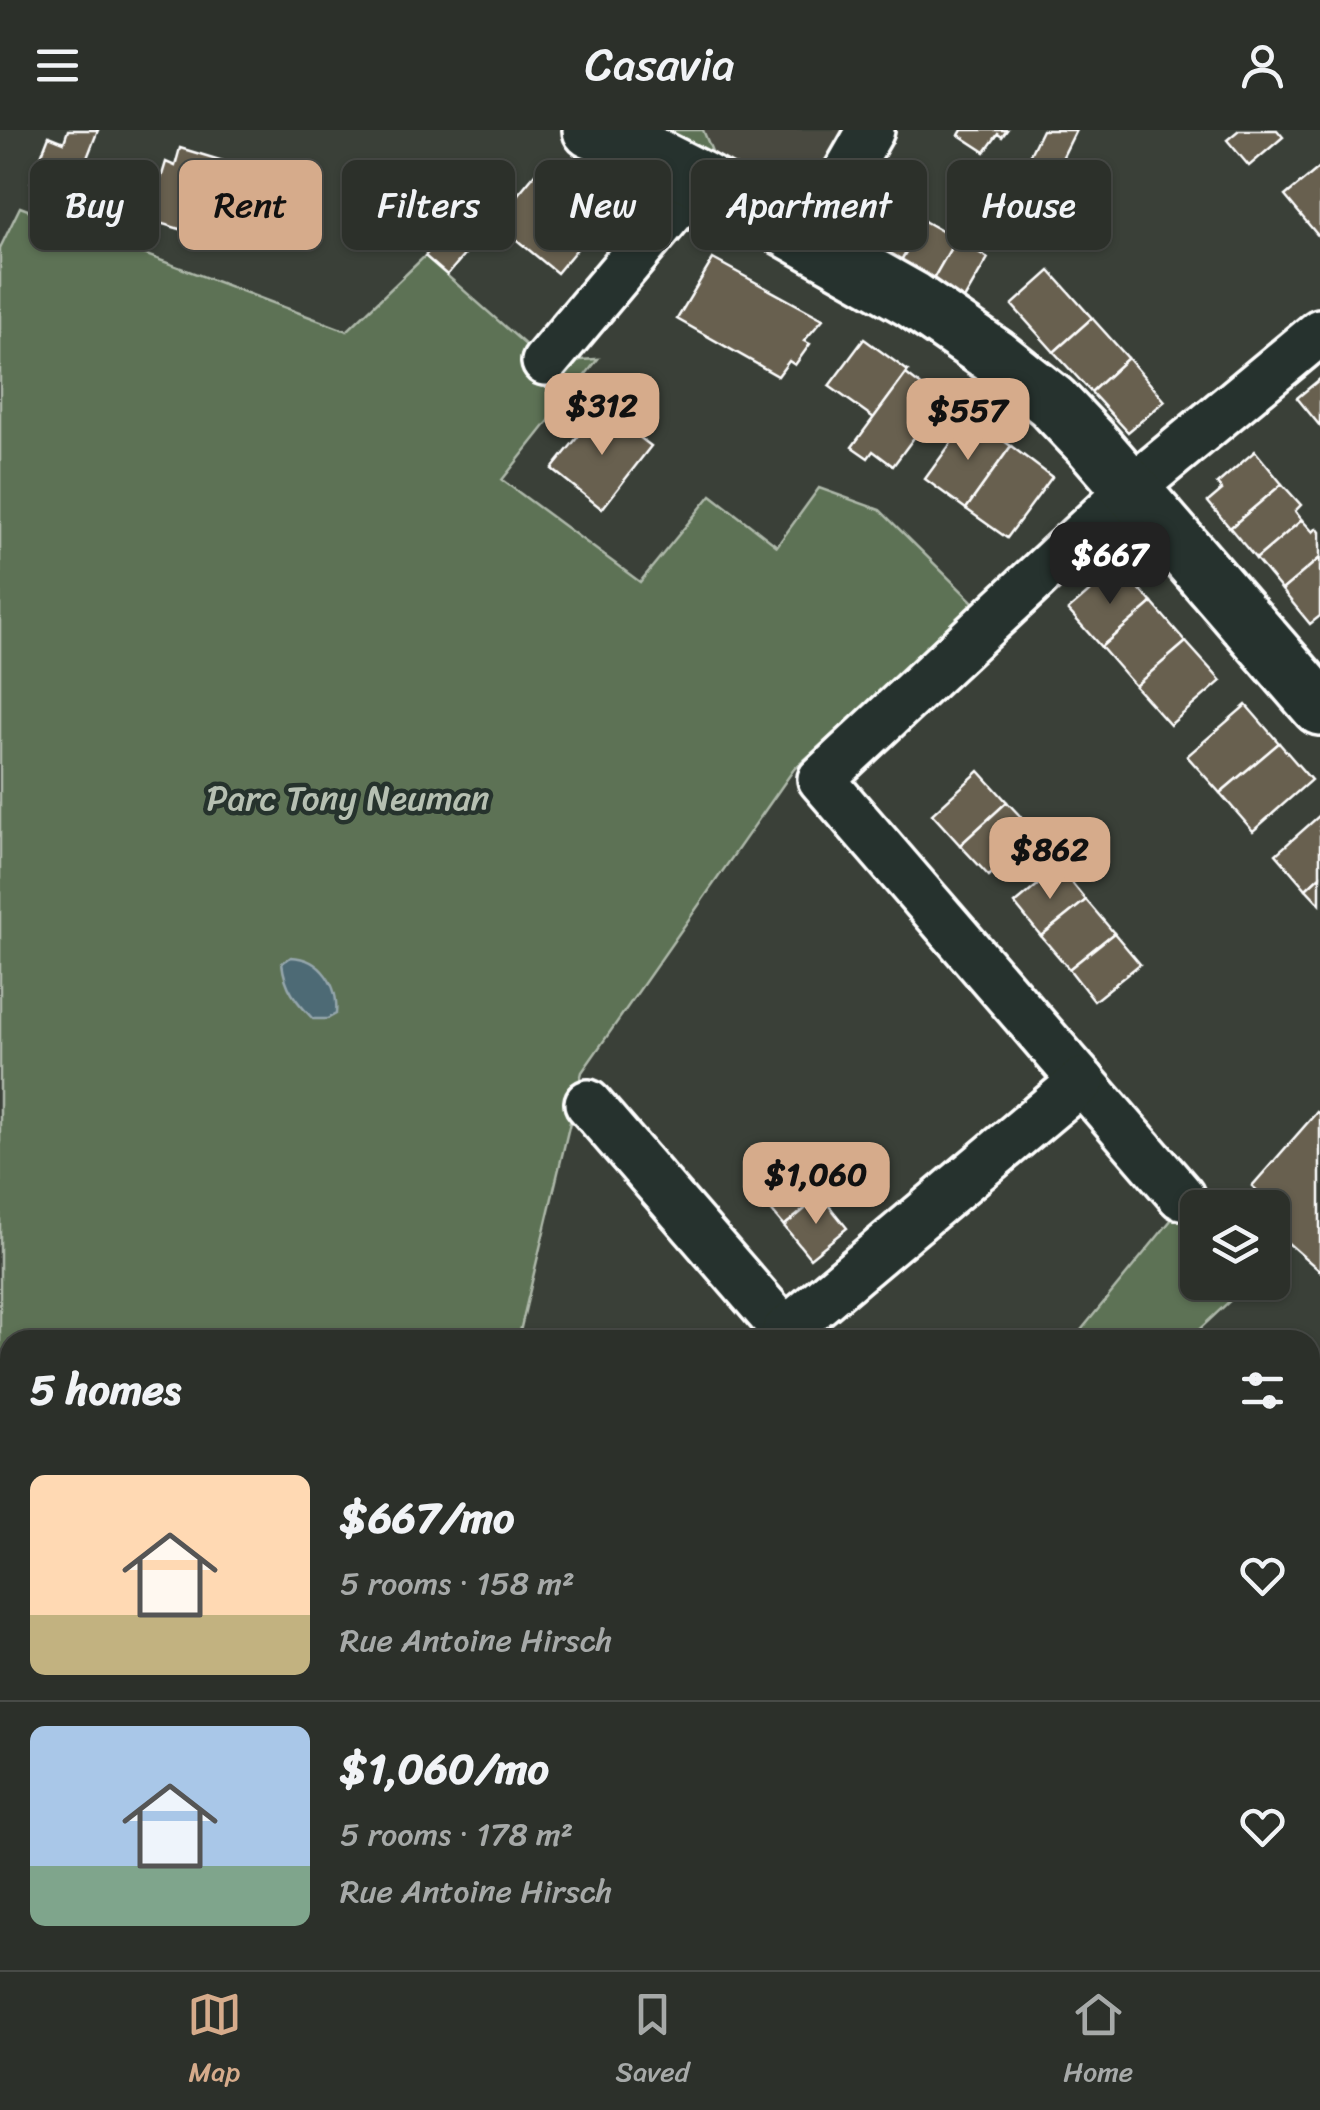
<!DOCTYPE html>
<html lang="en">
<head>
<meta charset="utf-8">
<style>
  :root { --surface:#2c302a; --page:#343832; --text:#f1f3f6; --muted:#a6a9a8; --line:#484b47; --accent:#d6ab8b }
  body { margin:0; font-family:Sriracha,sans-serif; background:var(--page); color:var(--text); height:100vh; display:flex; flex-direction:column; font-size:38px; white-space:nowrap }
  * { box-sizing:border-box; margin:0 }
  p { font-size:32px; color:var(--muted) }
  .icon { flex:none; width:55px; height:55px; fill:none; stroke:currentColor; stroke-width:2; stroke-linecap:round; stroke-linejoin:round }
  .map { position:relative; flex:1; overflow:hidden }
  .sheet { position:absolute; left:0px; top:1200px; width:1320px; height:640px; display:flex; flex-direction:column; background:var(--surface); border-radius:30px 30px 0 0; box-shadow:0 2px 8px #0004,0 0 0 2px var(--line) }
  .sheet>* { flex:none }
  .banner { position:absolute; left:30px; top:30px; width:1260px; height:90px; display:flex; gap:20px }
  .tools { position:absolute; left:1180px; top:1060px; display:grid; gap:20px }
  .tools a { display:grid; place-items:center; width:110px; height:110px; border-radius:15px; background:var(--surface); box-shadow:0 2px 8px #0004,0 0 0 2px var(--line); font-size:50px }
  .price { position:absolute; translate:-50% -85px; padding:0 22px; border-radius:20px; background:var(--accent); color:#111; font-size:32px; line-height:65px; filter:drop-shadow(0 2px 5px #0008) }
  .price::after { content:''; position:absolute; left:50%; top:60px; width:30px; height:22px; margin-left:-15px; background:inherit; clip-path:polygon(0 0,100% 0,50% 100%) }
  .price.current { background:#222; color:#fff }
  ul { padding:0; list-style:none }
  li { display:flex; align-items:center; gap:30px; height:250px; padding:0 30px }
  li+li { border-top:2px solid var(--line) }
  li span { display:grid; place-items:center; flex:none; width:280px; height:200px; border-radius:15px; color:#555 }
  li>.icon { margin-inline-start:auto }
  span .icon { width:120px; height:120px; fill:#fffc; stroke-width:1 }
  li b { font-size:42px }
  h2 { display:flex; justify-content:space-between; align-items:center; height:120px; padding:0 30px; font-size:42px }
  .pill { padding:0 35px; border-radius:15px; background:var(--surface); box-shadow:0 2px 8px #0004,0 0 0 2px var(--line); font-size:35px; line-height:90px }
  .pill.current { background:var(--accent); color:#111 }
  header { display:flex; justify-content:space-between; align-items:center; height:130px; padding:0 30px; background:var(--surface); font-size:45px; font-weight:600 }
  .dock { display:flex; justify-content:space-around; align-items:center; height:140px; border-top:2px solid var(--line); background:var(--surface); font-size:28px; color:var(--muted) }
  .dock a { display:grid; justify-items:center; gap:5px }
  .dock .current { color:var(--accent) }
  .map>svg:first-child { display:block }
  .built { fill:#484a3f }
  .green { fill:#5d7255; stroke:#aeb8aa; stroke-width:2.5 }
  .water { fill:#4e6b74; stroke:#95a6ac; stroke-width:2.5 }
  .building { fill:#676050; stroke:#fff; stroke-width:2.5 }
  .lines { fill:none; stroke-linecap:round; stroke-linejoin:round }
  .minor-casing { stroke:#fff; stroke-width:52 }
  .major-casing { stroke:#fff; stroke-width:62 }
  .minor { stroke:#26332d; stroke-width:45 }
  .major { stroke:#26332d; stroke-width:55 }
  .labels { text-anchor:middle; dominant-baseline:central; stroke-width:9; stroke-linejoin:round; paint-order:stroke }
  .park-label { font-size:35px; fill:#b6c0b2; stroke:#26332d }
</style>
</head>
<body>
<header><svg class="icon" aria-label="menu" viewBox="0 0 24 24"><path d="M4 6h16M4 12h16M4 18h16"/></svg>Casavia<svg class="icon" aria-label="person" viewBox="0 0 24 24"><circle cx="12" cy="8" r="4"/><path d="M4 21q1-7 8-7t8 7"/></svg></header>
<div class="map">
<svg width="1320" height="1840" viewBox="0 0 1320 1840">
  <rect width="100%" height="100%" fill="#3a4038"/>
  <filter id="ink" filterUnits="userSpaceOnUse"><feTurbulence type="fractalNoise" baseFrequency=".01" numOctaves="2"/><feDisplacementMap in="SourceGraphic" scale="20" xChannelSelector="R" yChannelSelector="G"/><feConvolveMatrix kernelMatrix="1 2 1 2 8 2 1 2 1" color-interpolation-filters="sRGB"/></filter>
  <g filter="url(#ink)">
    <!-- built -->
    <polygon class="built" points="703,0 845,0 808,60 788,65 716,31"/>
    <!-- green -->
    <g class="green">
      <polygon points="658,0 703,0 716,31"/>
      <polygon points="20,77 347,201 425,126 545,232 598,229 502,350 640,452 711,365 777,416 819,358 880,380 976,475 794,639 582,942 518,1210 10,1210 10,1341 0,1331 0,118"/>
      <polygon points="1194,1062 1213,1077 1198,1078 1198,1152 1249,1153 1188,1210 1073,1210"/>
      <polygon points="0,1512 10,1519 10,1565 0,1558 5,1539 0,1537"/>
      <polygon points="327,1830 405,1830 415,1840 338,1840"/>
      <polygon points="756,1830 835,1830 834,1840 762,1840"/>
      <polygon points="1152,1830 1155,1830 1151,1840 1040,1840"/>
    </g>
    <!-- water -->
    <path class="water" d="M 291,827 C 321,828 339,856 336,884 L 327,889 L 313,889 C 296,871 285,859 282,833 Z"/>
    <!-- building -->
    <g class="building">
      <polygon points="68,0 98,0 69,74 43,64 46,57 31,52 49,6 64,12"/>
      <polygon points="962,0 1007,0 1002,7 998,4 985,22 959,5"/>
      <polygon points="1042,0 1076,0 1043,67 1016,53"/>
      <polygon points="1239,0 1277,0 1283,7 1249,36 1227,10"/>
      <polygon points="180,18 260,42 237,116 139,87 144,72 153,75 166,32 175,36"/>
      <polygon points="874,33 892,44 880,65 891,72 866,115 846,103 842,86"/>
      <polygon points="543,34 605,85 557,143 495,92"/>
      <polygon points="1320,37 1320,108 1285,66"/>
      <polygon points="891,72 924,91 899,134 866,115"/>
      <polygon points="468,75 491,94 447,145 425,126"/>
      <polygon points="924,91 956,109 931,153 899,134"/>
      <polygon points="956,109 988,128 963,171 931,153"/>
      <polygon points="713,129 823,189 804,211 810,214 795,235 789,231 778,246 677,189"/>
      <polygon points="1050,141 1092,188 1054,222 1012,175"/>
      <polygon points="1092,188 1128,228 1091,262 1054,222"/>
      <polygon points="864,209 908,241 874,288 829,256"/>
      <polygon points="1128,228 1165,271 1128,302 1091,262"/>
      <polygon points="906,244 941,271 893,336 873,321 868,328 852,317"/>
      <polygon points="1320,249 1320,296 1297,268"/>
      <polygon points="601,278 651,316 602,379 552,339"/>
      <polygon points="970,287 1011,316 966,379 925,349"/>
      <polygon points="1011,316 1052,347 1007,408 966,379"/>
      <polygon points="1255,321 1282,354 1230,398 1208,372 1222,360 1217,354"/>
      <polygon points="1282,354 1301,375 1295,381 1302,390 1256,429 1230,398"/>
      <polygon points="1302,390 1313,402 1317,398 1320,402 1320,428 1282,460 1256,429"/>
      <polygon points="1320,428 1320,486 1310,494 1282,460"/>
      <polygon points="1119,436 1152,473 1101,517 1068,480"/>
      <polygon points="1152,473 1186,512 1135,556 1101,517"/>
      <polygon points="1186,512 1221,551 1170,595 1135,556"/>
      <polygon points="1246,575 1279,613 1220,663 1187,626"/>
      <polygon points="1279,613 1311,650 1253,701 1220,663"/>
      <polygon points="979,641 1007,672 960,715 932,684"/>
      <polygon points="1007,672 1036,703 989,746 960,715"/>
      <polygon points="1320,685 1320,746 1306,759 1276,724"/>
      <polygon points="1059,737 1086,770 1041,806 1015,774"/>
      <polygon points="1320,746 1320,774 1306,759"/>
      <polygon points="1086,770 1114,803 1069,839 1041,806"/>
      <polygon points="1114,803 1140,834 1094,871 1069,839"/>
      <polygon points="1317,982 1320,984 1320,1141 1272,1099 1272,1091 1281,1082 1252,1056"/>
      <polygon points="796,1033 821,1066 784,1096 758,1064"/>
      <polygon points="821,1066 847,1098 810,1128 784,1096"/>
      <polygon points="1320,1325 1320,1366 1310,1355 1310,1334"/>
      <polygon points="0,1343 10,1351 10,1375 0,1366"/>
      <polygon points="10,1378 10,1407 0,1399 0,1383 3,1386"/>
      <polygon points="5,1403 10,1407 10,1472 0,1468 0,1416"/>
      <polygon points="1310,1437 1320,1448 1319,1480 1310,1480"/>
      <rect x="1310" y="1593" width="10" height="68"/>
      <polygon points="0,1700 10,1707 10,1725 0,1738"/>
      <polygon points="10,1725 10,1790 0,1781 0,1738"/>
      <polygon points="61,1830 107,1830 94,1840 51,1840"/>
      <polygon points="107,1830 125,1830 135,1840 94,1840"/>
      <polygon points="494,1830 531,1830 532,1840 495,1840"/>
      <polygon points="531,1830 580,1830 554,1840 532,1840"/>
    </g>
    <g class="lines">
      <!-- minor casing -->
      <g class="minor-casing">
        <g id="minor">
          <polyline points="808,110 871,0"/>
          <polyline points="545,232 699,49"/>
          <polyline points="588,973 793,1210"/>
          <polyline points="1181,1066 821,649 1131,359 1320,202"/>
          <polyline points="785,1201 1082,951"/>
          <polyline points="0,1487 10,1493"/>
          <polyline points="1310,1535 1320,1535"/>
          <polyline points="0,1594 10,1600"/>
          <polyline points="1310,1794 1320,1792"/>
          <polyline points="278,1830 289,1840"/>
          <polyline points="442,1830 452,1840"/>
          <polyline points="874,1837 896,1830"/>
          <polyline points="587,1840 607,1830"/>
        </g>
      </g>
      <!-- major casing -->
      <g class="major-casing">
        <polyline id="major" points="591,0 650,24 699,49 913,170 994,226 1052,272 1093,315 1320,577"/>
      </g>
      <!-- minor -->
      <use href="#minor" class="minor"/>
      <!-- major -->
      <use href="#major" class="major"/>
    </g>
  </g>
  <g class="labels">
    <!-- park labels -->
    <g class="park-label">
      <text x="348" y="668">Parc Tony Neuman</text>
    </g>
  </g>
</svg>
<div class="tools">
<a><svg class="icon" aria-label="layers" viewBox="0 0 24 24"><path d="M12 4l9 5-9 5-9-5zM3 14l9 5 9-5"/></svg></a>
</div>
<b class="price" style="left:602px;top:328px">$312</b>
<b class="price" style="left:968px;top:333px">$557</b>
<b class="price current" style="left:1110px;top:477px">$667</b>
<b class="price" style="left:1050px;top:772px">$862</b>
<b class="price" style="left:816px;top:1097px">$1,060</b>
<div class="banner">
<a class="pill">Buy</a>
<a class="pill current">Rent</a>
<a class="pill">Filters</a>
<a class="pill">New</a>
<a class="pill">Apartment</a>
<a class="pill">House</a>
</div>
<section class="sheet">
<h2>5 homes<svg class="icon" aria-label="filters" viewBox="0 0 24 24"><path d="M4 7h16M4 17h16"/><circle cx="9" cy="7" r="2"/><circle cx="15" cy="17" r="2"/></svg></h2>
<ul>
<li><span style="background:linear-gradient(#ffd9b3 70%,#c2b280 0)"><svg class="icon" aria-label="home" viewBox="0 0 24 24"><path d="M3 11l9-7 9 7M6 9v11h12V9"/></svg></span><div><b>$667/mo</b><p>5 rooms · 158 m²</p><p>Rue Antoine Hirsch</p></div><svg class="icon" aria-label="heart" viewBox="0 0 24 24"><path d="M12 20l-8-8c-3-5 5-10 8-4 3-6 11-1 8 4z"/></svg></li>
<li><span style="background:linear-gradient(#a9c7e8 70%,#7fa58c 0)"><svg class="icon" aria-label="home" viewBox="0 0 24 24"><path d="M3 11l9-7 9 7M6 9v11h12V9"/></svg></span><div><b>$1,060/mo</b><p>5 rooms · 178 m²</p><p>Rue Antoine Hirsch</p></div><svg class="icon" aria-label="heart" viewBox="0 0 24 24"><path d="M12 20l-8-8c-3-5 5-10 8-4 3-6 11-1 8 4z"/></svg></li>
</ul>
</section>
</div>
<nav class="dock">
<a class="current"><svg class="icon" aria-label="map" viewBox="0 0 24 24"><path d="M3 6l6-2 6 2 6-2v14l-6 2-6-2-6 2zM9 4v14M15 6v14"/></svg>Map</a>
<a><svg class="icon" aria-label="saved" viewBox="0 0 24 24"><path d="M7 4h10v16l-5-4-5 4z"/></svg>Saved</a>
<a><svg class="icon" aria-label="home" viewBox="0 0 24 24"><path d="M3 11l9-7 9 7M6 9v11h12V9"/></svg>Home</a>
</nav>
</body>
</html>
